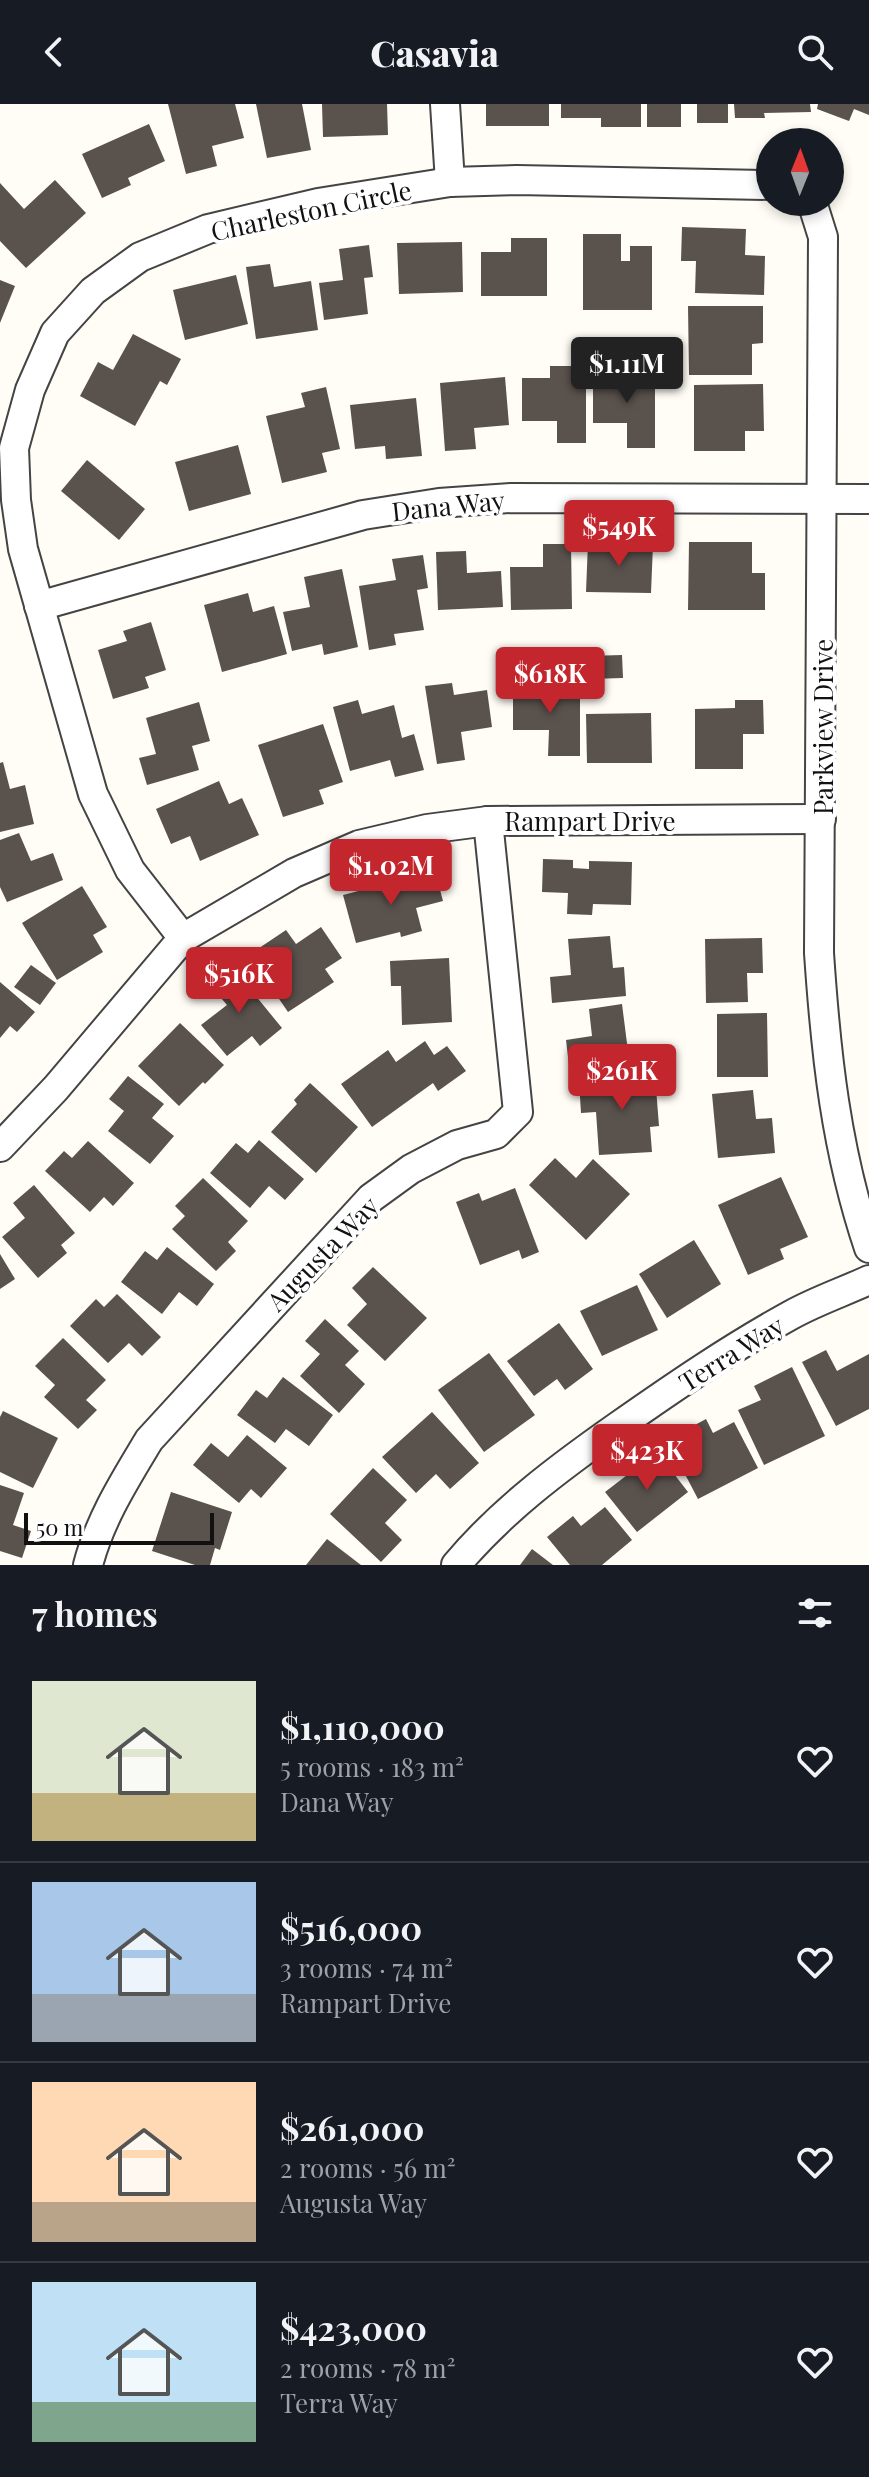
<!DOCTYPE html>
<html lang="en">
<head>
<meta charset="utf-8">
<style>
  :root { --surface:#171b24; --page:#20242c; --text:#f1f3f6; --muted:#9ea1a6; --line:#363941; --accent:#c4262e }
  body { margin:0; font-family:"Playfair Display",serif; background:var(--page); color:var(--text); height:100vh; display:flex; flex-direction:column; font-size:30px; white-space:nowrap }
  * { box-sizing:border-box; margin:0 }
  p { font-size:26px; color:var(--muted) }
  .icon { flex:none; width:44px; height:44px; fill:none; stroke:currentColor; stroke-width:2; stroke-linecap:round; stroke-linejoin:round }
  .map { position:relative; height:1461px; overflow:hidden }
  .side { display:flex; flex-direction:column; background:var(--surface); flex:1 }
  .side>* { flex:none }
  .needle { width:52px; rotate:1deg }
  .controls { position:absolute; left:756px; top:24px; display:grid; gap:16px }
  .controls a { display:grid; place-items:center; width:88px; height:88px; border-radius:50%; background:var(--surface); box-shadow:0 4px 12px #0003; font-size:40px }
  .scale { position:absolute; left:24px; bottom:20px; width:190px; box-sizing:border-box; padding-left:8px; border:4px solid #111; border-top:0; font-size:22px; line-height:28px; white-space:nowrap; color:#111; -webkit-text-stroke:6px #fff; paint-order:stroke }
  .price { position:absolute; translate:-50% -68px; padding:0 18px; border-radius:8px; background:var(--accent); color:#fff; font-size:26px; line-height:52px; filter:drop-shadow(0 2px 4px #0008) }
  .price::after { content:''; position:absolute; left:50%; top:48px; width:24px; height:18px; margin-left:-12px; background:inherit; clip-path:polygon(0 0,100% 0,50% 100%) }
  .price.current { background:#222; color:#fff }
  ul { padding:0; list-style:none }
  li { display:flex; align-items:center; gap:24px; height:200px; padding:0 32px }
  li+li { border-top:2px solid var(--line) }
  li span { display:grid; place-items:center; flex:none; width:224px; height:160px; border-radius:0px; color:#555 }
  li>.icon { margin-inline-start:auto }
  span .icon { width:96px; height:96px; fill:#fffc; stroke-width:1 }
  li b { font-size:34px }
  h2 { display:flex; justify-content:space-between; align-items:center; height:96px; padding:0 32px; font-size:34px }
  header { display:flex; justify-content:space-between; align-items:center; height:104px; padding:0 32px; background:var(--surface); font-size:36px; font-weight:800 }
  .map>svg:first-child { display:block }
  .building { fill:#5a524d }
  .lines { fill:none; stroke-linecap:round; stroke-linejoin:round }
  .street-casing { stroke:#444; stroke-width:32 }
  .street { stroke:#fff; stroke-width:28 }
  .labels { text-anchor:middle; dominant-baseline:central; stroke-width:8; stroke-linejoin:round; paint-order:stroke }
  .street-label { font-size:26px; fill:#111; stroke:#fff }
</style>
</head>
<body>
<header><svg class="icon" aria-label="back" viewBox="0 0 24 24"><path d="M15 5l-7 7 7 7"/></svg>Casavia<svg class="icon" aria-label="search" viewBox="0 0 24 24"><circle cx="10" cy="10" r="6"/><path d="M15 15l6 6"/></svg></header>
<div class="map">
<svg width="869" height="1461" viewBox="0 0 869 1461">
  <rect width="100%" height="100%" fill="#fffdf5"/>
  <!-- building -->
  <g class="building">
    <polygon points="168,0 235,0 244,34 212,42 217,62 186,70"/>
    <polygon points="256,0 302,0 311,46 267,54"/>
    <polygon points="322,0 387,0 388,31 323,33"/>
    <rect x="486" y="0" width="63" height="22"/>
    <polygon points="561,0 641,0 641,23 601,23 601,14 561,14"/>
    <rect x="647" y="0" width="34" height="23"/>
    <rect x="697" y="0" width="31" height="19"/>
    <polygon points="734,0 810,0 811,8 764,9 765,14 735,14"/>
    <polygon points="818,0 869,0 869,11 854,5 849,17 817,5"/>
    <polygon points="149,20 165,57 128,74 131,81 102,94 82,50"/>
    <polygon points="55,76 86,109 26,164 0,137 0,79 24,105"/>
    <polygon points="682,123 746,125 745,151 765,152 764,191 695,189 696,157 681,157"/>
    <polygon points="583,130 621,130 621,157 630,157 630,142 652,142 652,206 583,206"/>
    <polygon points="511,134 547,134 547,192 481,192 481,148 511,148"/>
    <polygon points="462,138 463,188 399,190 397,139"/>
    <polygon points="369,141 373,173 364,174 368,210 324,216 319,179 343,176 339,145"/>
    <polygon points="270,160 274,183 311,177 318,226 256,235 246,163"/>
    <polygon points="236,171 248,220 185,236 173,186"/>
    <polygon points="0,176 15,182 0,219"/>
    <polygon points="688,202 763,202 763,239 752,240 752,271 689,271"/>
    <polygon points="133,230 181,255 167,281 160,277 135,322 80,292 98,258 113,266"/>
    <polygon points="550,262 586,262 586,339 557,339 557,317 522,317 522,274 550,274"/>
    <polygon points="593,270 655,270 655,344 627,344 627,319 593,319"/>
    <polygon points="505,273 509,321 474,324 476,345 445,347 440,279"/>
    <polygon points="763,280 764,327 745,327 745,347 694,347 694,281"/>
    <polygon points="326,283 340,345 322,349 327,368 282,379 266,312 305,303 301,289"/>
    <polygon points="416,294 422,352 386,355 385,342 355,345 350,301"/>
    <polygon points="238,341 251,390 189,407 175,358"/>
    <polygon points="87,356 145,405 119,436 61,387"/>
    <polygon points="588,438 653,440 651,489 586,488"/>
    <polygon points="689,438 752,438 752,469 765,469 765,506 688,506"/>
    <polygon points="543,440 571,440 572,505 511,506 510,463 543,463"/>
    <polygon points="466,447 467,469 501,467 503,503 438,506 436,448"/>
    <polygon points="423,451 428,484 417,486 424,526 394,530 396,541 369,546 359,482 396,476 392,455"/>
    <polygon points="342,465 358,543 324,551 322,540 292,547 283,508 310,503 304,473"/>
    <polygon points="248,489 253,508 274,502 287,550 222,568 204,501"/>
    <polygon points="151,518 166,566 145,573 149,584 113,595 98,546 127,537 123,527"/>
    <polygon points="622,551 623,574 589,575 588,552"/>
    <polygon points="452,579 454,591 487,586 492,623 461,628 465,656 437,660 425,582"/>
    <polygon points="513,580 580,580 580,652 548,652 549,626 513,626"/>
    <polygon points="358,596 362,610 394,601 402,634 414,630 424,666 395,673 390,656 350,667 333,603"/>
    <polygon points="735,596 763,596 764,630 743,630 743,665 695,665 695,605 735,604"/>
    <polygon points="199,598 210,637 192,642 199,666 147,681 139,654 156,650 146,614"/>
    <polygon points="651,609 652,659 587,659 586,610"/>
    <polygon points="323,620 343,678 319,686 324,700 283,713 258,641"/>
    <polygon points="3,658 10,685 25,681 34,720 0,728 0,659"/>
    <polygon points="219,677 229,700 242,694 259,731 200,757 190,732 171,740 156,705"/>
    <polygon points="19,729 31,757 53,749 63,776 7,798 0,783 0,736"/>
    <polygon points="543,755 573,756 573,764 589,765 589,757 632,758 631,801 593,800 592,811 567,810 568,789 542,788"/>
    <polygon points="435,767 443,797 416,804 422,827 401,833 400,828 356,839 343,791"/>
    <polygon points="82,782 107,823 93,831 103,848 57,876 22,819"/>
    <polygon points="321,823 342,854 325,865 334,878 288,908 249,851 286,826 296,840"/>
    <polygon points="610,832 613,864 624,863 626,892 552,899 550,873 571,871 568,835"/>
    <polygon points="762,834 763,869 747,869 748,898 706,899 705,835"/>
    <polygon points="449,854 452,918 402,921 401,882 391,882 390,857"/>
    <polygon points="31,861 56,879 40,901 14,883"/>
    <polygon points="232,863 282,924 260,942 252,932 227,952 201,921 227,901 210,881"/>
    <polygon points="0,878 35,908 17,928 10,922 0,934"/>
    <polygon points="622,900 630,963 570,970 566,936 592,932 589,905"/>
    <polygon points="767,909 768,973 717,973 717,910"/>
    <polygon points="180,919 224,961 205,980 203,978 179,1002 138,962"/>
    <polygon points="425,937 434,951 447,942 466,967 438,987 433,979 372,1023 341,980 388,946 396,958"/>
    <polygon points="655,971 659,1022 650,1023 652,1048 599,1051 596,1008 581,1009 579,977"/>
    <polygon points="128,972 164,1000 152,1014 174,1032 150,1060 108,1027 124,1007 109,995"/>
    <polygon points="310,979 358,1023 316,1069 271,1028 297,1000 294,996"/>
    <polygon points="753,986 756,1015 772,1014 775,1049 718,1054 712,990"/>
    <polygon points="259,1036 304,1075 285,1096 269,1082 250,1104 210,1069 236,1039 248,1049"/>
    <polygon points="88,1037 134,1079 113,1102 104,1093 90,1108 45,1067 64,1047 72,1054"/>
    <polygon points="555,1054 576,1074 593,1055 630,1090 586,1136 529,1081"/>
    <polygon points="781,1073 808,1133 780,1145 784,1155 748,1171 718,1101"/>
    <polygon points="203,1074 248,1117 228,1138 236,1147 216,1167 172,1125 185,1112 175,1102"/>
    <polygon points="34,1081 75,1129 61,1141 67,1149 38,1174 2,1133 25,1114 13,1099"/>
    <polygon points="515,1084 539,1148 522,1155 519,1146 480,1161 456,1098 479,1089 482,1097"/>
    <polygon points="694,1136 721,1180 667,1214 639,1170"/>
    <polygon points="167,1143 214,1180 197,1202 179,1188 162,1210 121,1178 145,1147 157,1156"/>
    <polygon points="0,1150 15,1175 0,1185"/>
    <polygon points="373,1163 427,1214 385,1257 347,1221 367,1200 352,1184"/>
    <polygon points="637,1181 658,1226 602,1252 580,1207"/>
    <polygon points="117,1190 161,1233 142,1252 129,1239 108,1259 70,1222 96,1195 104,1203"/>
    <polygon points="325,1215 359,1247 345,1261 365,1280 339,1309 300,1272 320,1250 305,1237"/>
    <polygon points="559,1219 593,1265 565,1286 557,1275 534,1292 507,1257"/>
    <polygon points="63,1234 106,1276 86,1296 97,1306 78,1325 44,1293 55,1281 35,1262"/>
    <polygon points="826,1246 837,1267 869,1250 869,1305 836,1322 802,1258"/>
    <polygon points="489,1249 535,1311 484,1348 438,1286"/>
    <polygon points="792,1263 825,1332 764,1361 738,1306 761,1296 754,1282"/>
    <polygon points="283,1273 333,1311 309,1342 286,1325 275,1339 237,1311 256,1286 267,1294"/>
    <polygon points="3,1307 58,1334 33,1384 0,1368 0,1313"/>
    <polygon points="432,1308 479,1359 450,1385 436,1370 416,1389 382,1353"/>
    <polygon points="706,1315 713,1329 734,1318 758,1364 698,1395 667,1336"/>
    <polygon points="247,1331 287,1364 261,1394 251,1385 239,1399 193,1361 211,1339 228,1353"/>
    <polygon points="657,1348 688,1388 637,1428 605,1388"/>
    <polygon points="373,1364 407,1396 385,1419 402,1436 381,1458 330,1410"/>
    <polygon points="0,1381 24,1389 13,1421 31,1427 22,1454 0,1447"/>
    <polygon points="171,1388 232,1408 220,1446 215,1444 210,1461 195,1461 152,1447"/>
    <polygon points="605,1403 632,1436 602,1461 570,1461 547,1433 573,1412 581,1422"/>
    <polygon points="327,1435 361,1461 306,1461"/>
    <polygon points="532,1445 553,1461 520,1461"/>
  </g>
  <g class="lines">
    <!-- street casing -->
    <g class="street-casing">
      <g id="street">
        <polyline points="445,0 450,78"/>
        <path d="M 812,98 L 823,133 L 819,849 C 826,952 836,1046 869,1144"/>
        <polyline points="39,502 363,411 439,399 511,394 869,395"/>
        <polyline points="183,834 130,766 93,690 23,445 16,396 14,344 30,286 55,229 93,187 140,153 208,125 318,99 450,78 517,76 770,81"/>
        <polyline points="0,1043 56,984 183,834 294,769 359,741 427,725 488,717 821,715"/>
        <path d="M 88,1461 C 100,1415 125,1376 149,1336 L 371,1094 L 411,1065 L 457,1041 L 496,1030 L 518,1008 L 488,717"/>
        <path d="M 456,1461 C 501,1407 560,1363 617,1323 C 674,1283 731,1244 791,1211 C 816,1197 843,1188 869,1176"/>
      </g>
    </g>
    <!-- street -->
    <use href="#street" class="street"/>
  </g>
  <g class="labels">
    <!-- street labels -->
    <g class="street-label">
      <text transform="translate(311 106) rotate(-12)">Charleston Circle</text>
      <text transform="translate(448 401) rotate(-6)">Dana Way</text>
      <text transform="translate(822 623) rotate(-90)">Parkview Drive</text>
      <text x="590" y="716">Rampart Drive</text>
      <text transform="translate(322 1149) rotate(-46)">Augusta Way</text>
      <text transform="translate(731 1249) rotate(-32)">Terra Way</text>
    </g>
  </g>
</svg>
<div class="controls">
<a><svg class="needle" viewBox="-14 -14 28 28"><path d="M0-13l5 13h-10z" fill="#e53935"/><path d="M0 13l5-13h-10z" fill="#9ea1a6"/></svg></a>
</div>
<div class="scale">50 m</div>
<b class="price current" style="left:627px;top:301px">$1.11M</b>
<b class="price" style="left:619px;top:464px">$549K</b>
<b class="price" style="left:550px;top:611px">$618K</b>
<b class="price" style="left:391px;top:803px">$1.02M</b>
<b class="price" style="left:239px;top:911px">$516K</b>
<b class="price" style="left:622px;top:1008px">$261K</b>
<b class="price" style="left:647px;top:1388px">$423K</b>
</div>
<section class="side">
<h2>7 homes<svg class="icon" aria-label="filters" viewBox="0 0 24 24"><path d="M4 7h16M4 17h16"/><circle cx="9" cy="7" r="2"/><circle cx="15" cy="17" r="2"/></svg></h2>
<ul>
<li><span style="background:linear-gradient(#dfe7d0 70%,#c2b280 0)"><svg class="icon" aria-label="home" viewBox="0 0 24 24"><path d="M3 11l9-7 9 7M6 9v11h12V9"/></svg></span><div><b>$1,110,000</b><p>5 rooms · 183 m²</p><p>Dana Way</p></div><svg class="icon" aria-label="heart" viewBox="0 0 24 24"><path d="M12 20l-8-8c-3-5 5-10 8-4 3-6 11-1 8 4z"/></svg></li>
<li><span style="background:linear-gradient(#a9c7e8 70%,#9aa5b1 0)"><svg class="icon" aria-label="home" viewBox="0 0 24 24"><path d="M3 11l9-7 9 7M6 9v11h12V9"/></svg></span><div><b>$516,000</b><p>3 rooms · 74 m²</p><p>Rampart Drive</p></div><svg class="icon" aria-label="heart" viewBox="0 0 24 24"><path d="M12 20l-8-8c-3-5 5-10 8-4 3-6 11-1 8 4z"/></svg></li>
<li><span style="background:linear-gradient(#ffd9b3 75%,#b9a48a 0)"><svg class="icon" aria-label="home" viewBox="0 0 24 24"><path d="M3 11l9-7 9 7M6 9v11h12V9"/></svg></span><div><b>$261,000</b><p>2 rooms · 56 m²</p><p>Augusta Way</p></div><svg class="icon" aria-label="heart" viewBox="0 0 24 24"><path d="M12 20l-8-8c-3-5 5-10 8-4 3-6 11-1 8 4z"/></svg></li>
<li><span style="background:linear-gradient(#bfe0f5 75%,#7fa58c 0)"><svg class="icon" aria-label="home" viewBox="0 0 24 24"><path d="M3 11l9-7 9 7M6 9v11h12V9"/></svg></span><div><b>$423,000</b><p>2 rooms · 78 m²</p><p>Terra Way</p></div><svg class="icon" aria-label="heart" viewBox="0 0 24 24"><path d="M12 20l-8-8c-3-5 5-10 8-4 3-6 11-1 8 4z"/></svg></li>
</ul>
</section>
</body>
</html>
